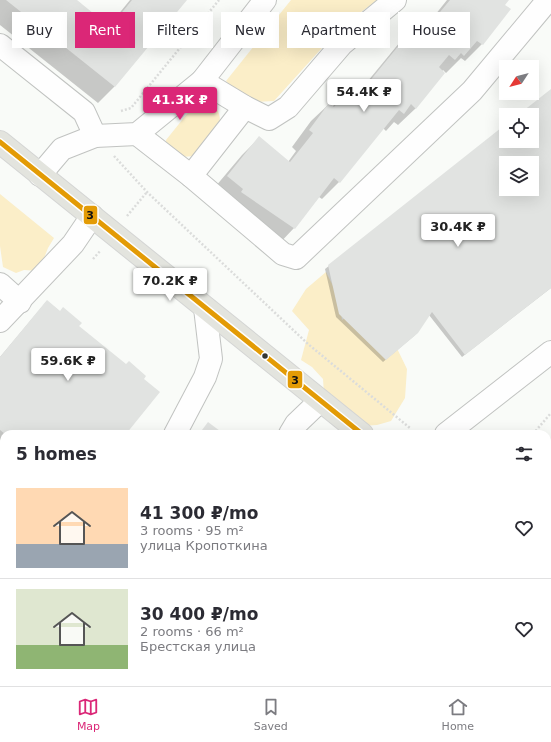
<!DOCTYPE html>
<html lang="en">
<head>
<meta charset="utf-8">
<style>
  :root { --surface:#fff; --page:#f2f2f3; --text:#2b2b33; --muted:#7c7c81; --line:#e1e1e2; --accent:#db2777 }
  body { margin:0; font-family:"DejaVu Sans",sans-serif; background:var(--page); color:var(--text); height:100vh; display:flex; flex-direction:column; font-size:15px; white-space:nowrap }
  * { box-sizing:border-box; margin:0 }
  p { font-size:13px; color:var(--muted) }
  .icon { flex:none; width:22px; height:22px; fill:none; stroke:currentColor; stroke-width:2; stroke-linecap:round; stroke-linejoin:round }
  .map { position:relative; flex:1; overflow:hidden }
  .details { position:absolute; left:0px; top:430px; width:551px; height:256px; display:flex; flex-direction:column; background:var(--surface); border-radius:12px 12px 0 0; box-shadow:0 4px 16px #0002 }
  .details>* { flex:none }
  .banner { position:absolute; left:12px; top:12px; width:527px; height:36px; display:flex; gap:8px }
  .needle { width:26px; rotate:234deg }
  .fabs { position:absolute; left:499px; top:60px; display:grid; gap:8px }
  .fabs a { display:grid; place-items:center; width:40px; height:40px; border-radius:0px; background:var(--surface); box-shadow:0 4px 16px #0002; font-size:20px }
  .price { position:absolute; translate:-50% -34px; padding:0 9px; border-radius:4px; background:#fff; color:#222; font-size:13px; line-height:26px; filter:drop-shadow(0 1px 2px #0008) }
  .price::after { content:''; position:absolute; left:50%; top:24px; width:12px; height:9px; margin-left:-6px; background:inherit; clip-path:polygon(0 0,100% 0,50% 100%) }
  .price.current { background:var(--accent); color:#fff }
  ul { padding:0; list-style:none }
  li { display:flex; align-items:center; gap:12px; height:100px; padding:0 16px }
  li+li { border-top:1px solid var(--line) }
  li span { display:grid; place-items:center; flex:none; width:112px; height:80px; border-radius:0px; color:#555 }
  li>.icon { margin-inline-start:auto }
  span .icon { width:48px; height:48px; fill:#fffc; stroke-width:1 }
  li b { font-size:17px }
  h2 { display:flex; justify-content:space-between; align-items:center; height:48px; padding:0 16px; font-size:17px }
  .tag { padding:0 14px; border-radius:0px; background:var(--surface); box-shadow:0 4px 16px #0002; font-size:14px; line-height:36px }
  .tag.current { background:var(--accent); color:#fff }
  .tabs { display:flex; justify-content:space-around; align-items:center; height:56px; border-top:1px solid var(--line); background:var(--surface); font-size:11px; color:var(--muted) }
  .tabs a { display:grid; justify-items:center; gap:2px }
  .tabs .current { color:var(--accent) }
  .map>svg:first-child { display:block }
  .built { fill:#e9efe7 }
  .green { fill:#fbeec8 }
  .shadow { fill:#0003; fill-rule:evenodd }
  .building { fill:#e1e3e1; fill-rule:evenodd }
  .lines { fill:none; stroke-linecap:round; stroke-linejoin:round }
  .minor-casing { stroke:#c1c3c1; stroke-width:24 }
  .major-casing { stroke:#d4d5d4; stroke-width:24 }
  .path { stroke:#dbdcdb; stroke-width:2.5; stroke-dasharray:2 2; stroke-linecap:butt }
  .minor { stroke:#fefefe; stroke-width:22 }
  .major { stroke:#e3e4de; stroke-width:22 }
  .bus-1-casing { stroke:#fff; stroke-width:8 }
  .bus-1 { stroke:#e39b05; stroke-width:5 }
  .bus-dot { fill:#333533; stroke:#fff; stroke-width:1.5 }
  .line-badge { stroke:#fff; stroke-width:1.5 }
  .pale-badge-label { font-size:11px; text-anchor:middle; font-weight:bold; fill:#111 }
</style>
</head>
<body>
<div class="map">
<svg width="551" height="686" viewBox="0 0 551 686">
  <rect width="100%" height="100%" fill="#f9fbf8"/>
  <!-- built -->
  <g class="built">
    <polygon points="0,439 4,443 4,605 0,610"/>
    <polygon points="133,682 276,682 273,686 130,686"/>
  </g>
  <!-- green -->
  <g class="green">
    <polygon points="291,0 377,0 340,28 274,101 255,102 234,90 226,81"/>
    <path d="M 207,98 C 234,121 213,135 196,156 L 179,157 L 166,147 L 166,140 L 195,104 Z"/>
    <polygon points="0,194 54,238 48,248 39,271 24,270 16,273 3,267 0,246"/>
    <polygon points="326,272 339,298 342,320 355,312 390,334 407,369 405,398 391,421 377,425 361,426 324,394 323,379 312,367 301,360 309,330 292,311 306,289"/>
    <polygon points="547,647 551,650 551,686 456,686 459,682 547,682"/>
  </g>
  <!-- shadow -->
  <g class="shadow">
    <polygon points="0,0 75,0 108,27 130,0 185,0 114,87 98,103 0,25"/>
    <polygon points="447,0 507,0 482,44 465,61 461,58 446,73 443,70 416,108 398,125 394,122 386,131 383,128 339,182 322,199 319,197 294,228 277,246 210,193 242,155 259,138 288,162 296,151 292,147 311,121 329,104 332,107 351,88 358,93 400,42 417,25 423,30"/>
    <path d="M 551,90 L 551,288 L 462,357 L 429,315 L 414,336 L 383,362 L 336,317 L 325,269 L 506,126 L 506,141 L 532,141 L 532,115 L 520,115 ZM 506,163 L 532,163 L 532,189 L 506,189 Z"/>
    <polygon points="47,301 78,326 125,434 4,434 4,444 0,440 0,357"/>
    <polygon points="551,455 551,522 547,519 547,460"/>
    <polygon points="100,682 174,682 172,686 99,686"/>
    <polygon points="195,682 265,682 262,686 192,686"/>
    <polygon points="328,682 384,682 381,686 325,686"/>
  </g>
  <!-- building -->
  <g class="building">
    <polygon points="6,0 77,0 110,27 132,0 187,0 115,87"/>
    <polygon points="450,0 509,0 505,5 511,9 483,45 477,41 464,56 461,53 455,60 449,55 439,67 445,73 416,109 411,104 404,114 399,110 340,183 334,178 295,229 241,192 243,189 227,176 259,136 290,162 313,133 309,130 329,103 334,107 351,86 360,93 417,23 425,30"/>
    <path d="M 551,89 L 551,288 L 465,355 L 432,312 L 418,333 L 386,360 L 339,314 L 328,265 L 506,124 L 506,141 L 532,141 L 532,115 L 518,115 ZM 506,163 L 532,163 L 532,189 L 506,189 Z"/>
    <polygon points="47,300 60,311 63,307 82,323 79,326 126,364 129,361 146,376 144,379 160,392 126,434 5,434 0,430 0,357"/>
    <polygon points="208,422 224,434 199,434"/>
    <polygon points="551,459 551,488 547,485 547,464"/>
    <polygon points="4,675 4,682 25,682 31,686 0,686 0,682"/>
    <polygon points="104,682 175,682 173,686 103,686"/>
    <polygon points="200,682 267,682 264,686 198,686"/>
    <polygon points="331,682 385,682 382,686 328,686"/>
  </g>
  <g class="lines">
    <!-- minor casing -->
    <g class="minor-casing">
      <g id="minor">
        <polyline points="0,45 84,112 95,136"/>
        <polyline points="202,81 245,107 269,119 288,107 342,44 395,0"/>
        <polyline points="137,134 191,176 283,254 296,258 472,91 548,0"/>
        <polyline points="40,175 62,149 95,136 137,134 202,81 265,0"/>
        <polyline points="191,176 245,107"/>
        <polyline points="0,284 20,302"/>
        <polyline points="0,321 73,244 92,216"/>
        <polyline points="175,434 205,377 211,359 205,308"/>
        <polyline points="290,434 296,424 320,401"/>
        <polyline points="446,434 551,352"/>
        <polyline points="547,527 551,531"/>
        <polyline points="304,686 306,682"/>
        <polyline points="433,686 435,682"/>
      </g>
    </g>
    <!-- major casing -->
    <g class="major-casing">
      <g id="major">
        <polyline points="0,142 362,434"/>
        <polyline points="547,581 551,584"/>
      </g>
    </g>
    <!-- path -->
    <g class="path">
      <polyline points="121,111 131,108 219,0"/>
      <polyline points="114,156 147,192 308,344 410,428"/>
      <polyline points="127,216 147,192"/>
      <polyline points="93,259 101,250"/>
      <polyline points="533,434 551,413"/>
      <polyline points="547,634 551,637"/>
      <polyline points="457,684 470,686"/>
      <polyline points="489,686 490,682"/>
    </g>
    <!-- minor -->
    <use href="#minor" class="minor"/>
    <!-- major -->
    <use href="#major" class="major"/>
    <!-- bus-1 casing -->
    <g class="bus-1-casing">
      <polyline id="bus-1" points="0,142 362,434"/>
    </g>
    <!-- bus-1 -->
    <use href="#bus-1" class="bus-1"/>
  </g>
  <!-- markers -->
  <circle class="bus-dot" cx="265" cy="356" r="3.5"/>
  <g class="line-badge">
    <rect x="83" y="205" width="15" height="20" rx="4" fill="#e39b05"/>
    <rect x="287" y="370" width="16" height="19" rx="4" fill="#e39b05"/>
  </g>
  <g class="pale-badge-label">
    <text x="90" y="219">3</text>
    <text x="295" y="384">3</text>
  </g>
</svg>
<div class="fabs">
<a><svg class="needle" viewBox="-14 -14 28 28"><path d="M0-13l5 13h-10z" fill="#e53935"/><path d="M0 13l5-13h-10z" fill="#7c7c81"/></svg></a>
<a><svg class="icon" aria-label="locate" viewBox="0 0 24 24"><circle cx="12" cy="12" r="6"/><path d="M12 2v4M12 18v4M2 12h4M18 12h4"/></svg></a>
<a><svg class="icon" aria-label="layers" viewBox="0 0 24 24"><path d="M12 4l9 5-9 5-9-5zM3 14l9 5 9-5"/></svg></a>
</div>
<b class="price" style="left:364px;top:113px">54.4K ₽</b>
<b class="price current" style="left:180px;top:121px">41.3K ₽</b>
<b class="price" style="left:458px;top:248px">30.4K ₽</b>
<b class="price" style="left:170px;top:302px">70.2K ₽</b>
<b class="price" style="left:68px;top:382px">59.6K ₽</b>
<div class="banner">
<a class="tag">Buy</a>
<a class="tag current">Rent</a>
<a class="tag">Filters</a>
<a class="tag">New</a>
<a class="tag">Apartment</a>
<a class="tag">House</a>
</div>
<section class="details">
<h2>5 homes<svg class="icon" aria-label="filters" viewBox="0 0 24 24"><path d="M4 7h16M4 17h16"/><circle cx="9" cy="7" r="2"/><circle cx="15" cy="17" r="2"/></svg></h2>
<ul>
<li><span style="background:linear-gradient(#ffd9b3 70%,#9aa5b1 0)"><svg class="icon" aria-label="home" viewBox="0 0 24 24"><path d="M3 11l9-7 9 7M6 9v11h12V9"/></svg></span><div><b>41 300 ₽/mo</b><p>3 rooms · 95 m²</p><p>улица Кропоткина</p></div><svg class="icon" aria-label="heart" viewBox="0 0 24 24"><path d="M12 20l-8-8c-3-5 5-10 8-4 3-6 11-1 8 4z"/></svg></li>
<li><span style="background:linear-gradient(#dfe7d0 70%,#8fb573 0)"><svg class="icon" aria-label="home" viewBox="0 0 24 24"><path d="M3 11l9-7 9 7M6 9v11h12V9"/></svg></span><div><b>30 400 ₽/mo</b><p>2 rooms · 66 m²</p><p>Брестская улица</p></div><svg class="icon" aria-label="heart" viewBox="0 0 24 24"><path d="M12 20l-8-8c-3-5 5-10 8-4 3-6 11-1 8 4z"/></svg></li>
</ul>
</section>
</div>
<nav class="tabs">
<a class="current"><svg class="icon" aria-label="map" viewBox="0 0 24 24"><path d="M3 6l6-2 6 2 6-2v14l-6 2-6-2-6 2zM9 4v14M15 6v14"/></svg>Map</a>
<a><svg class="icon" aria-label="saved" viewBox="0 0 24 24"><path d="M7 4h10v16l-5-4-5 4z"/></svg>Saved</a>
<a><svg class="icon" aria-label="home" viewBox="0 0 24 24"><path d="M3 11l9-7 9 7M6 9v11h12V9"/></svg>Home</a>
</nav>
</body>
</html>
